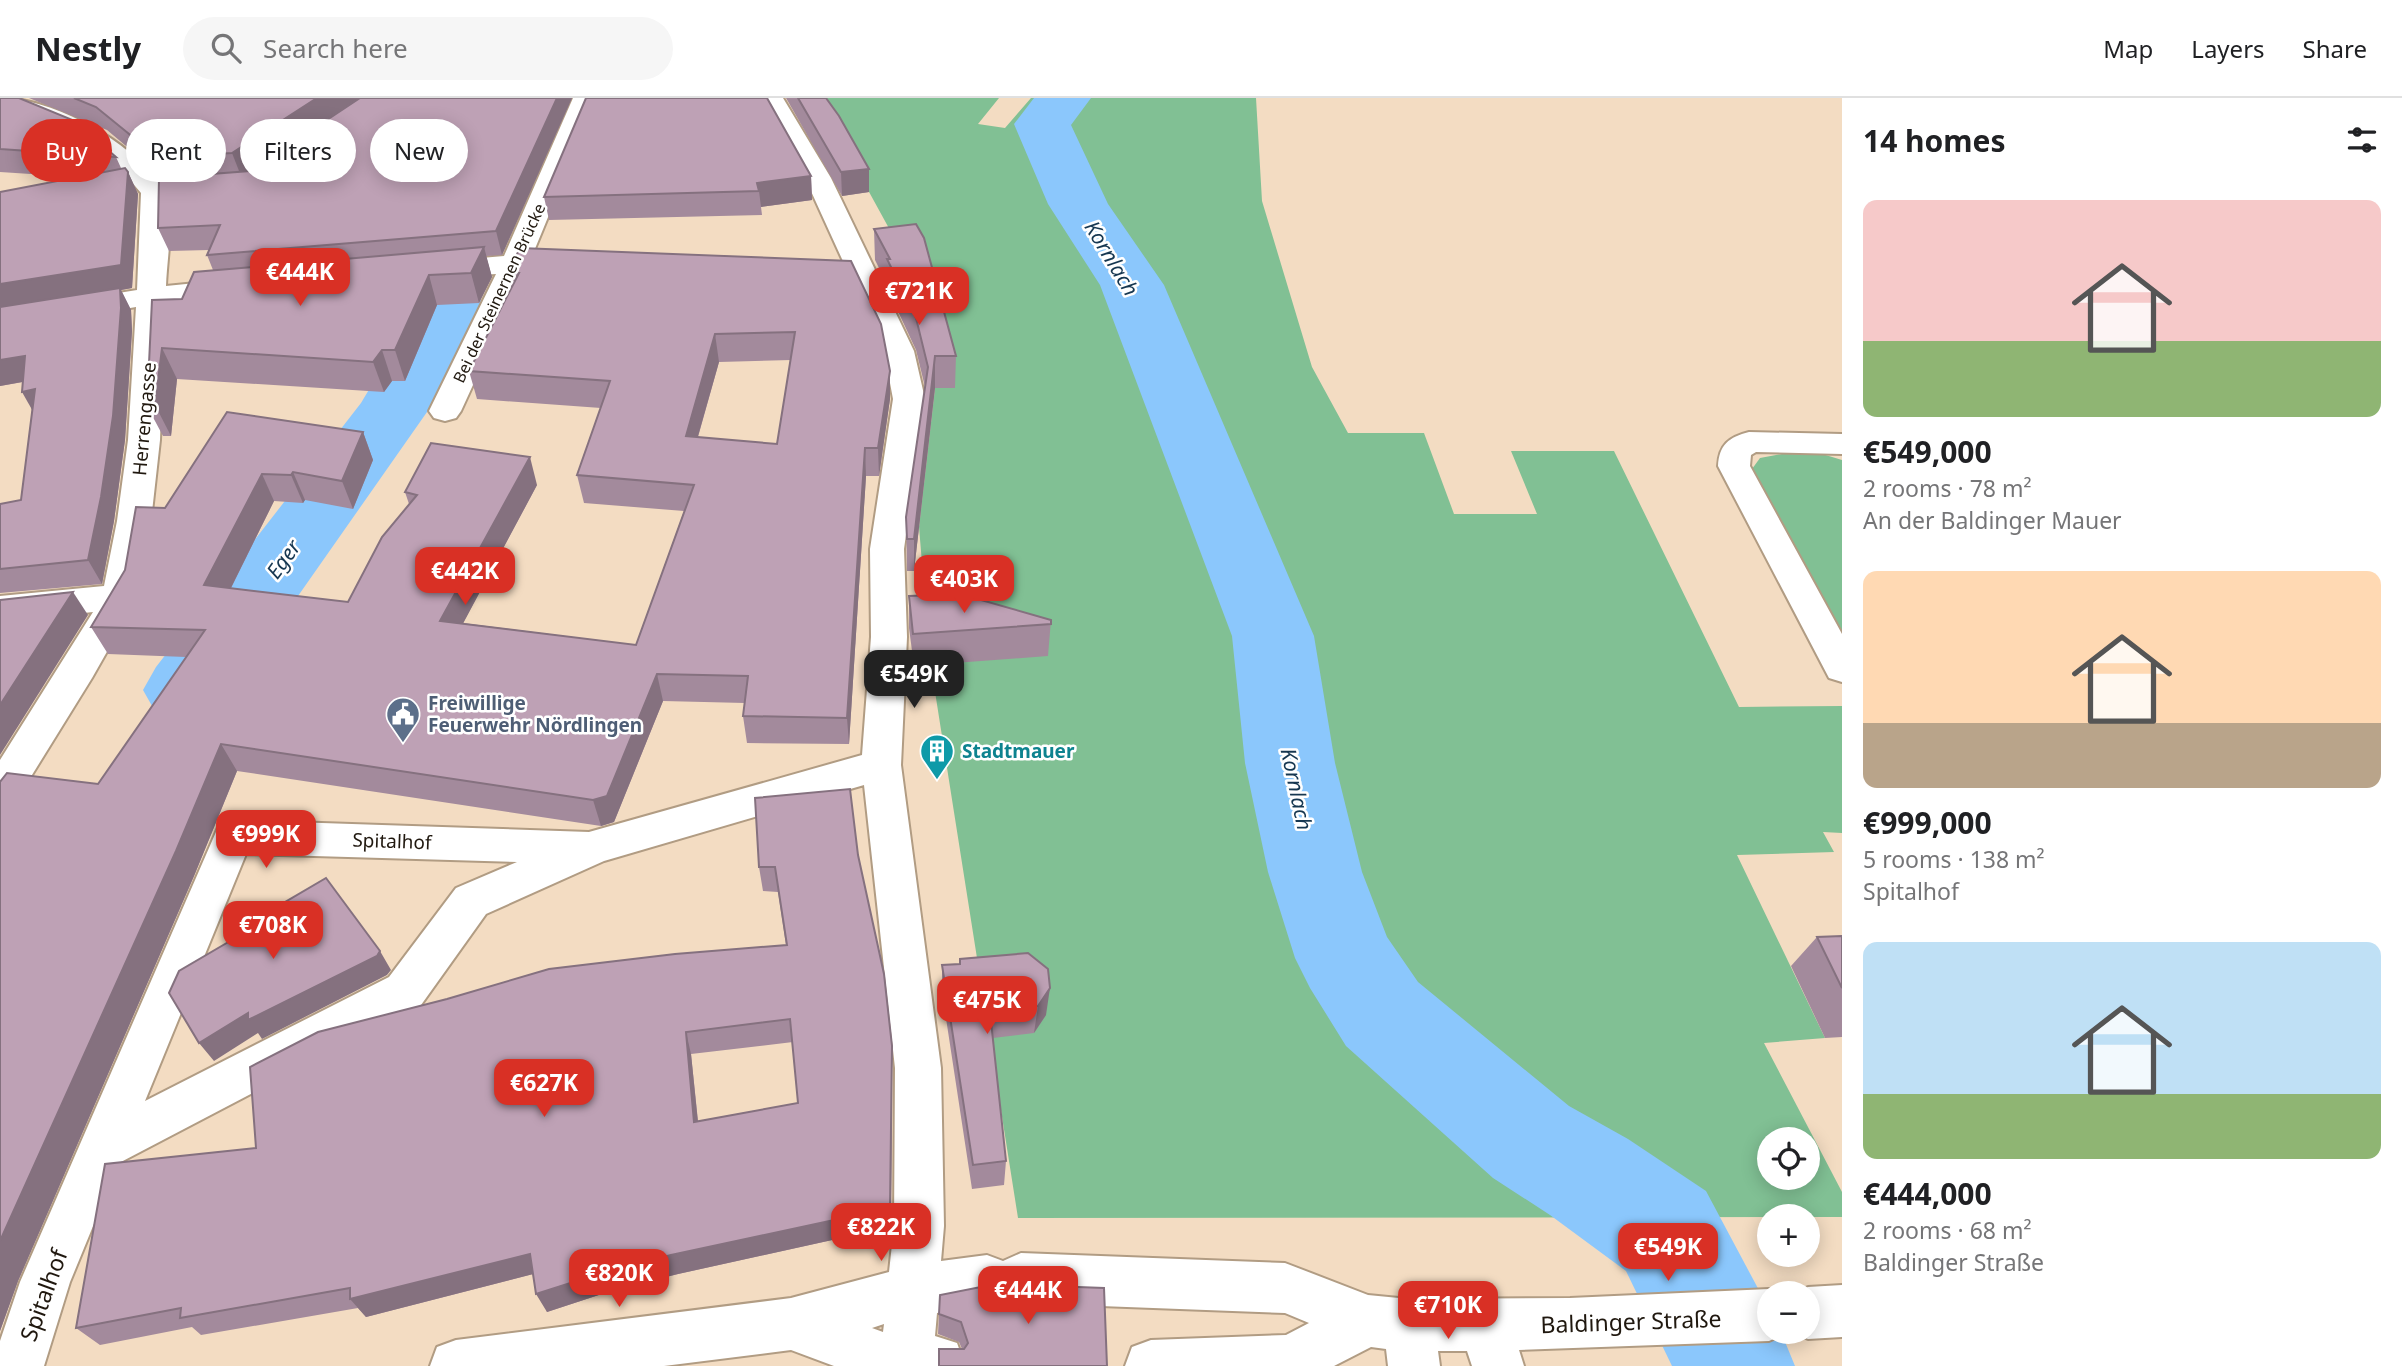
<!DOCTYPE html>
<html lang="en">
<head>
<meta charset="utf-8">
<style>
  :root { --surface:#fff; --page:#f6f6f6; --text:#202124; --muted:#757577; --line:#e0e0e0; --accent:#d93025 }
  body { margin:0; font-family:"Noto Sans",sans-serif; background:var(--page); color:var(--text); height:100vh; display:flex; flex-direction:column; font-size:26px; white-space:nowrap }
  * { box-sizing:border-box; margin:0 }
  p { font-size:23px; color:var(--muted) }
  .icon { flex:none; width:38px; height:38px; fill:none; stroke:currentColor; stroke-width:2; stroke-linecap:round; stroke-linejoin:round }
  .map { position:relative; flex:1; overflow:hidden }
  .sheet { display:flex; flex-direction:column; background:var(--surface); width:560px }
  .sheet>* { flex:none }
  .hud { position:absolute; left:21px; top:21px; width:665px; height:63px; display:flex; gap:14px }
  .controls { position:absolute; left:1757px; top:1029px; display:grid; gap:14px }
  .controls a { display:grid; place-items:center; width:63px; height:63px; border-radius:50%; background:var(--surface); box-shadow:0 4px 18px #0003; font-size:35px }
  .price { position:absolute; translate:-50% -60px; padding:0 16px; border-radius:14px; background:var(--accent); color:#fff; font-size:23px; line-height:46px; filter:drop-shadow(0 2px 4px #0008) }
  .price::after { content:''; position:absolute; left:50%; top:42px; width:21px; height:16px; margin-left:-10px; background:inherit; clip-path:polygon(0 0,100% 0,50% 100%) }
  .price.active { background:#222; color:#fff }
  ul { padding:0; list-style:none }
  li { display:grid; align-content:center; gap:14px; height:371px; padding:0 21px }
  li span { display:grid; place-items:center; height:217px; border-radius:14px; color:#555 }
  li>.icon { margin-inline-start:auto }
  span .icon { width:126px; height:126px; fill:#fffc; stroke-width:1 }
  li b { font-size:30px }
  h2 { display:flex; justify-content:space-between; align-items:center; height:84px; padding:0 21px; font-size:30px }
  .tag { padding:0 24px; border-radius:32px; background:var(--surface); box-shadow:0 4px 18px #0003; font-size:24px; line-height:63px }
  .tag.active { background:var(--accent); color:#fff }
  header { display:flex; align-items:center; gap:42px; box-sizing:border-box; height:98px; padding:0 35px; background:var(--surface); border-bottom:2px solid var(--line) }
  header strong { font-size:33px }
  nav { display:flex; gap:38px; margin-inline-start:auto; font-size:24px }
  .search { width:490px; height:63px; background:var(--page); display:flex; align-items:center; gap:18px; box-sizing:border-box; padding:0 24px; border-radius:38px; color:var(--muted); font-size:26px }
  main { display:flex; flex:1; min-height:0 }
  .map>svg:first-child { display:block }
  .green { fill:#81c094; fill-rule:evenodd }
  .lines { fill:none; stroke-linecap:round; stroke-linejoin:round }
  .river { fill:#8bc7fc; fill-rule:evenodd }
  .minor-casing { stroke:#b19c83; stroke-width:4 }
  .minor { fill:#fff; fill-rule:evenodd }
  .wall { fill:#a38a9c; fill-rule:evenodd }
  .shaded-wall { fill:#85717f }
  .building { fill:#bea1b5; stroke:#85717f; stroke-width:2; fill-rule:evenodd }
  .labels { text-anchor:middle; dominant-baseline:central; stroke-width:5; stroke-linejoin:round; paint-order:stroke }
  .far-street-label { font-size:16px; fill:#20180f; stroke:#fff }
  .street-label { font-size:19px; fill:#20180f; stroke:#fff }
  .service-label { font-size:19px; font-weight:bold; fill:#4e5e75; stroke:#fff; text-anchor:start }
  .culture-label { font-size:19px; font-weight:bold; fill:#0d838f; stroke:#fff; text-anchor:start }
  .water-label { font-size:21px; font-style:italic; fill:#163751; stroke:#fff }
  .near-street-label { font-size:23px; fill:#20180f; stroke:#fff }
</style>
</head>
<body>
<header>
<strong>Nestly</strong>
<div class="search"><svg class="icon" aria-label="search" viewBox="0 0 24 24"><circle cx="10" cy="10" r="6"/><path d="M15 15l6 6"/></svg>Search here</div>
<nav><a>Map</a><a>Layers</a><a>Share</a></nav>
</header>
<main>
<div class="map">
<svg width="1842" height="1268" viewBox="0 0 1842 1268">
  <rect width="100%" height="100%" fill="#f3dcc2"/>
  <!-- green -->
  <g class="green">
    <path d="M 811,0 L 999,0 L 978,26 L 1005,30 L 1031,0 L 1256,0 L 1262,103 L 1312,269 L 1348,335 L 1424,335 L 1454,416 L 1537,416 L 1511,353 L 1614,353 L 1739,609 L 1842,608 L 1842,735 L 1823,734 L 1834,754 L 1737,757 L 1825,940 L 1764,945 L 1842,1094 L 1842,1119 L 1018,1120 L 930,562 L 919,429 L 935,290 L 891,134 L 840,41 ZM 1769,1041 L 1808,1041 L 1808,1080 L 1769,1080 Z"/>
    <polygon points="1787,355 1819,355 1842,362 1842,539 1752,371 1760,360"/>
  </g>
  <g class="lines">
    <!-- river -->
    <g class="river">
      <polygon points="1034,0 1091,0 1071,27 1108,106 1164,187 1314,538 1335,665 1362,774 1387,839 1418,884 1569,1008 1628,1041 1706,1093 1769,1211 1769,1234 1781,1234 1795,1268 1672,1268 1626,1173 1550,1117 1493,1080 1346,948 1310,890 1295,860 1268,774 1245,665 1232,538 1100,187 1048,106 1014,26"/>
      <polygon points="451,187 474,193 484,207 427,314 216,615 186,624 156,615 143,592 156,569 361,305 428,193"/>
    </g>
    <!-- minor casing -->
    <g class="minor-casing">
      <g id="minor">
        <path d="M 0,0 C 50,0 118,37 151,75 C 157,81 166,88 167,96 C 174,124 167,159 166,188 L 236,181 L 246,184 L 250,190 L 246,196 L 236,199 L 165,205 L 160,342 L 151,423 L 138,499 L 92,580 L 14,706 L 0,711 L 0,662 L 93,514 L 0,524 L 0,498 L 104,488 L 117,423 L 128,342 L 136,209 L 0,232 L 0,214 L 137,192 L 141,95 L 124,75 L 87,44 L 0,8 Z"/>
        <polygon points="573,0 597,0 532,158 574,160 578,166 574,172 525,174 461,313 456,320 445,323 434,320 429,313 496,176 435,180 425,178 421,172 425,166 435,164 504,158"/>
        <path d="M 759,0 L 783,0 L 831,80 L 914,253 L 925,301 L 904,451 L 907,539 L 901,667 L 941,970 L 944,1128 L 941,1163 L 987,1157 L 1003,1163 L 1021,1155 L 1285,1165 L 1368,1197 L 1409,1201 L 1570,1200 L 1769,1191 L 1779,1195 L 1769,1195 L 1769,1234 L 1787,1235 L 1769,1243 L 1519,1252 L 1524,1268 L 1472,1268 L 1467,1253 L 1438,1253 L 1440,1268 L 1388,1268 L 1386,1251 L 1371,1249 L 1334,1268 L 1125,1268 L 1132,1249 L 1151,1242 L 1286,1237 L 1309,1225 L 1285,1215 L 1021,1205 L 1005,1199 L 987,1207 L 937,1215 L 935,1238 L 957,1245 L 964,1264 L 963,1268 L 834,1268 L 791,1252 L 664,1268 L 430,1268 L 437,1249 L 456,1242 L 791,1200 L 889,1174 L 894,1128 L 895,970 L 864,687 L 604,763 L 486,816 L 421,907 L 119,1065 L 70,1184 L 44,1268 L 0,1268 L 0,1243 L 20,1184 L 219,727 L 233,722 L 589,734 L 862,657 L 871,539 L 870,451 L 893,301 L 884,253 L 805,80 ZM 246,756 L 517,764 L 456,790 L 389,879 L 145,1003 ZM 884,1226 L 883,1234 L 872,1230 Z"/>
        <path d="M 1749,334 L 1842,336 L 1842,356 L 1756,354 L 1751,357 L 1750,368 L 1842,536 L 1842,584 L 1829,580 L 1718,368 C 1719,347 1729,339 1749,334 Z"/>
        <polygon points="1842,1187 1842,1239 1808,1241 1791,1234 1808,1234 1808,1195 1793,1195 1808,1189"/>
      </g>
    </g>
    <!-- minor -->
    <use href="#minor" class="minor"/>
  </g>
  <!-- wall -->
  <g class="wall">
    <polygon points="0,0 116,59 121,70 128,74 138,96 132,190 121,192 131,212 132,233 125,342 114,423 102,486 0,495 0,406 21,402 32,312 23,284 0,288 0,94 77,79 0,74"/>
    <polygon points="29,0 572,0 502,157 486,158 492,179 479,205 437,207 405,283 392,283 384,294 177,281 171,338 163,338 147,308 152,202 182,201 213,172 207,157 209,152 169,153 158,130 159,80 144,63 107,32"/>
    <polygon points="786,0 826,0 869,71 869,94 842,98"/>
    <polygon points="811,78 812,102 761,109 762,117 549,122 544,99"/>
    <polygon points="874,131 956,258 955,290 935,290 914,473 907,473 906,419 925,289 916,252 888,192 887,186 875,162"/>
    <path d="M 851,163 L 890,273 L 890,301 L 879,378 L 866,378 L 849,646 L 747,645 L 743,618 L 745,605 L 663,603 L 614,724 L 601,728 L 237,673 L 194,778 L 18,1183 L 0,1233 L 0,684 L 98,686 L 186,559 L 108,556 L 91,529 L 165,410 L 363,334 L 373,362 L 353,411 L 305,402 L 303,405 L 274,403 L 231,490 L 348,504 L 409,406 L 405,394 L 537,387 L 463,525 L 636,547 L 684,413 L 584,405 L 577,377 L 601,310 L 477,301 L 469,273 L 512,189 L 508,175 ZM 791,262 L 777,346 L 698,339 L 719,264 Z"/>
    <polygon points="909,498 1051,522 1048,558 914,568 909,530"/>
    <path d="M 858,757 L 892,948 L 891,1129 L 678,1176 L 614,1192 L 547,1214 L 533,1176 L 366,1219 L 358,1210 L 201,1237 L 192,1229 L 100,1247 L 76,1230 L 256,1050 L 786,847 L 778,794 L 763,793 L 759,769 ZM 793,944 L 798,1005 L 698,1023 L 691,956 Z"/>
    <polygon points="1842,838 1842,939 1825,940 1791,868 1817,839"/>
    <polygon points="1028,855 1046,917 1034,935 993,940 1006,1063 1004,1087 972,1091 942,894 942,867 959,866 960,861"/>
    <polygon points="939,1216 1107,1268 962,1251 959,1244 938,1236"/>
  </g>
  <!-- shaded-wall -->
  <g class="shaded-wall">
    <polygon points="317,0 359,0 241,78 232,55"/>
    <polygon points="557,0 572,0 502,157 496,133"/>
    <polygon points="869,71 869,94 842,98 841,74"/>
    <polygon points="128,74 138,96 132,190 121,192 131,212 132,233 125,342 114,423 102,486 88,462 101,399 0,211 0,186"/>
    <polygon points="811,78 812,102 761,109 759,93 757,85"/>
    <polygon points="484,149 492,179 479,205 471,175"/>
    <polygon points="429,177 437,207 405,283 395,252"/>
    <polygon points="715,236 719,264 690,366 686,338"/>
    <polygon points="162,250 177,281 171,338 155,307"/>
    <polygon points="382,252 392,283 384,294 373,264"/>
    <polygon points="25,258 38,281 0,288 0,262"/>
    <polygon points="935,258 935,290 914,473 914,441"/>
    <polygon points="890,273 890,301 879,378 878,350"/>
    <polygon points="35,291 35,317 22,294"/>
    <polygon points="363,334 373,362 353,411 342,383"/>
    <polygon points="865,350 866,378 849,646 847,620"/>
    <polygon points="530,359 537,387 450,550 440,523"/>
    <polygon points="293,374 305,402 303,405 291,377"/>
    <polygon points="262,376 274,403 219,514 204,487"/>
    <polygon points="73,494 88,517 0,657 0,607"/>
    <polygon points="657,576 663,603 614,724 601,728 593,702"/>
    <polygon points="221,646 237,673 194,778 18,1183 0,1233 0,1143"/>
    <polygon points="380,853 391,872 387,877 262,941 258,935 214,963 199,945 248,915"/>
    <polygon points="1050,890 1046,917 1034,935 1038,908"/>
    <polygon points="686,934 691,956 700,1045 694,1024"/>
    <polygon points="892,948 891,1129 678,1176 614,1192 547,1214 536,1196 605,1174 671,1157"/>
    <polygon points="530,1156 541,1174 366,1219 350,1201"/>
  </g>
  <!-- building -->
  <g class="building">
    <polygon points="0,0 19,0 75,23 116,59 0,51"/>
    <polygon points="74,0 317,0 232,55 152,60 134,40 96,9"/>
    <polygon points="360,0 557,0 496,133 207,157 220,127 158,130 159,80 250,73"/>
    <polygon points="586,0 767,0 811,78 757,85 759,93 544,99"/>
    <polygon points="798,0 826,0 839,18 869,71 841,74"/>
    <polygon points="125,70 128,74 121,167 0,186 0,94"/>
    <polygon points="916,126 924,140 956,258 935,258 914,441 907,441 906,419 928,269 916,220 887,161 890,161 874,131"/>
    <polygon points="484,149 471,175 429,177 395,252 382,252 373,264 162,250 155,307 147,308 152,202 182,201 194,174"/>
    <path d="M 520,150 L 851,163 L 881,226 L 890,273 L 878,350 L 865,350 L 847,620 L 743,618 L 748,578 L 657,576 L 607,698 L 593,702 L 221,646 L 176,753 L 0,1143 L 0,684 L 7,675 L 98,686 L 205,532 L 91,529 L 125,472 L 136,409 L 165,410 L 227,314 L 363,334 L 342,383 L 293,374 L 291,377 L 262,376 L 204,487 L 348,504 L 382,439 L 417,397 L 405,394 L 431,345 L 530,359 L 440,523 L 636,547 L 694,387 L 577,377 L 610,283 L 469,273 L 519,175 L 508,175 ZM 795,234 L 777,346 L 686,338 L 715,236 Z"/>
    <polygon points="120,190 121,210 113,318 101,399 88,462 0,471 0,406 21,402 35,291 22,294 25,258 0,262 0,209"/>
    <polygon points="73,494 0,607 0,502"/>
    <polygon points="960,496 1051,522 1051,526 913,536 909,498"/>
    <path d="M 850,691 L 858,757 L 884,876 L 892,948 L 890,1110 L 671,1157 L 605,1174 L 536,1196 L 530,1156 L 350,1201 L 350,1190 L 180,1220 L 181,1210 L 76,1230 L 105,1066 L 256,1050 L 250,969 L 318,934 L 447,901 L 549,871 L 675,856 L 787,847 L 775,769 L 759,769 L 755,700 ZM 790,921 L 798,1005 L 694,1024 L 686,934 Z"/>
    <polygon points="326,780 380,853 377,858 248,922 248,915 199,945 169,895 179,873 254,829 251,824"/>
    <polygon points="1842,838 1842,890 1817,839"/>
    <polygon points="1028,855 1048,871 1050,890 1038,908 990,914 1006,1063 973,1067 942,867 960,866 960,861"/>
    <polygon points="996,1186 1104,1190 1107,1268 939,1268 939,1251 964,1251 968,1245 961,1224 939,1216 940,1197"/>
  </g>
  <!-- icons -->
  <defs>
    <g id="civic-pin" transform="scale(1.75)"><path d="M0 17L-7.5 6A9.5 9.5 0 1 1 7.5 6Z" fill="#5c6f8a" stroke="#fff"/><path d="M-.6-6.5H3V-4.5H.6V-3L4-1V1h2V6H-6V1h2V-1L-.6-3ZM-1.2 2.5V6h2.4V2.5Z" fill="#fff"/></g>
    <g id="building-pin" transform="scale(1.75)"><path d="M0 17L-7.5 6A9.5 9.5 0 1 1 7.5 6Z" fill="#0f9aa8" stroke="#fff"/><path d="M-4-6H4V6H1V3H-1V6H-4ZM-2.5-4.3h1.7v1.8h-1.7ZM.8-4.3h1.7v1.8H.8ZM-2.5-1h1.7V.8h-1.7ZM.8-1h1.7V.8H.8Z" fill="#fff"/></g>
  </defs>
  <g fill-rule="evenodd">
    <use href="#civic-pin" x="403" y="616"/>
    <use href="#building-pin" x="937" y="653"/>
  </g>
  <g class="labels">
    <!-- far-street labels -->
    <g class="far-street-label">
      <text transform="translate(499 195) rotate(-65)">Bei der Steinernen Brücke</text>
    </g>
    <!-- street labels -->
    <g class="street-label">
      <text transform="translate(144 321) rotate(-85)">Herrengasse</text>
      <text transform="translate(392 743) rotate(2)">Spitalhof</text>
    </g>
    <!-- service labels -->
    <g class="service-label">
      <text x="428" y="605">Freiwillige<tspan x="428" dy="22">Feuerwehr Nördlingen</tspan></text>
    </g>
    <!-- culture labels -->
    <g class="culture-label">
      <text x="962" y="653">Stadtmauer</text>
    </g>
    <!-- water labels -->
    <g class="water-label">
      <text transform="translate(1112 160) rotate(59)">Kornlach</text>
      <text transform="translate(283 461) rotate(-54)">Eger</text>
      <text transform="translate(1297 691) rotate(78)">Kornlach</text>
    </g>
    <!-- near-street labels -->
    <g class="near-street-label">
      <text transform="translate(43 1197) rotate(-70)">Spitalhof</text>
      <text transform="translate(1631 1223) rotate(-2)">Baldinger Straße</text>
    </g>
  </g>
</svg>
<div class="controls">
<a><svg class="icon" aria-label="locate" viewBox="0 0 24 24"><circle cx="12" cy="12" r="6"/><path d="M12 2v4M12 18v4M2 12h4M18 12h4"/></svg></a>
<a>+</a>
<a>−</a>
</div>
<b class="price" style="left:300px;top:210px">€444K</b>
<b class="price" style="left:919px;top:229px">€721K</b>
<b class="price" style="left:465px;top:509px">€442K</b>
<b class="price" style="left:964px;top:517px">€403K</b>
<b class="price active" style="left:914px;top:612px">€549K</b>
<b class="price" style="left:266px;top:772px">€999K</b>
<b class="price" style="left:273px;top:863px">€708K</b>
<b class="price" style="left:987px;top:938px">€475K</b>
<b class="price" style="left:544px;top:1021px">€627K</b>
<b class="price" style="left:881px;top:1165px">€822K</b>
<b class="price" style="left:1668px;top:1185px">€549K</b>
<b class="price" style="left:619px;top:1211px">€820K</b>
<b class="price" style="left:1028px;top:1228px">€444K</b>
<b class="price" style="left:1448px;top:1243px">€710K</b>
<div class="hud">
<a class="tag active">Buy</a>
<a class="tag">Rent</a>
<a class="tag">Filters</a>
<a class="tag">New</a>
</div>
</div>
<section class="sheet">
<h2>14 homes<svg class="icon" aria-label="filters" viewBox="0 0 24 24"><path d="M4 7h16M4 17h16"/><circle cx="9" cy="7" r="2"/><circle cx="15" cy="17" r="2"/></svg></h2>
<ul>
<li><span style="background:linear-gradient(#f6c9c9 65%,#8fb573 0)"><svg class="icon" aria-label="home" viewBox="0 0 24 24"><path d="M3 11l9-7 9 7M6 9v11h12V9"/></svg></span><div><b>€549,000</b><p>2 rooms · 78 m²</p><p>An der Baldinger Mauer</p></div></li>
<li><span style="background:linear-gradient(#ffd9b3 70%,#b9a48a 0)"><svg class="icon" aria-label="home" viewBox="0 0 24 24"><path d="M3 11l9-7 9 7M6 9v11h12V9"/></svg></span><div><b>€999,000</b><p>5 rooms · 138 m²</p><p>Spitalhof</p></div></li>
<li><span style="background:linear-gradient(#bfe0f5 70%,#8fb573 0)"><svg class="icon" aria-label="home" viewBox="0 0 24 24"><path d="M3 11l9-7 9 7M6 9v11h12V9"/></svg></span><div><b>€444,000</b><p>2 rooms · 68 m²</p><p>Baldinger Straße</p></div></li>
</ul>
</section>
</main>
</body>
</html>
